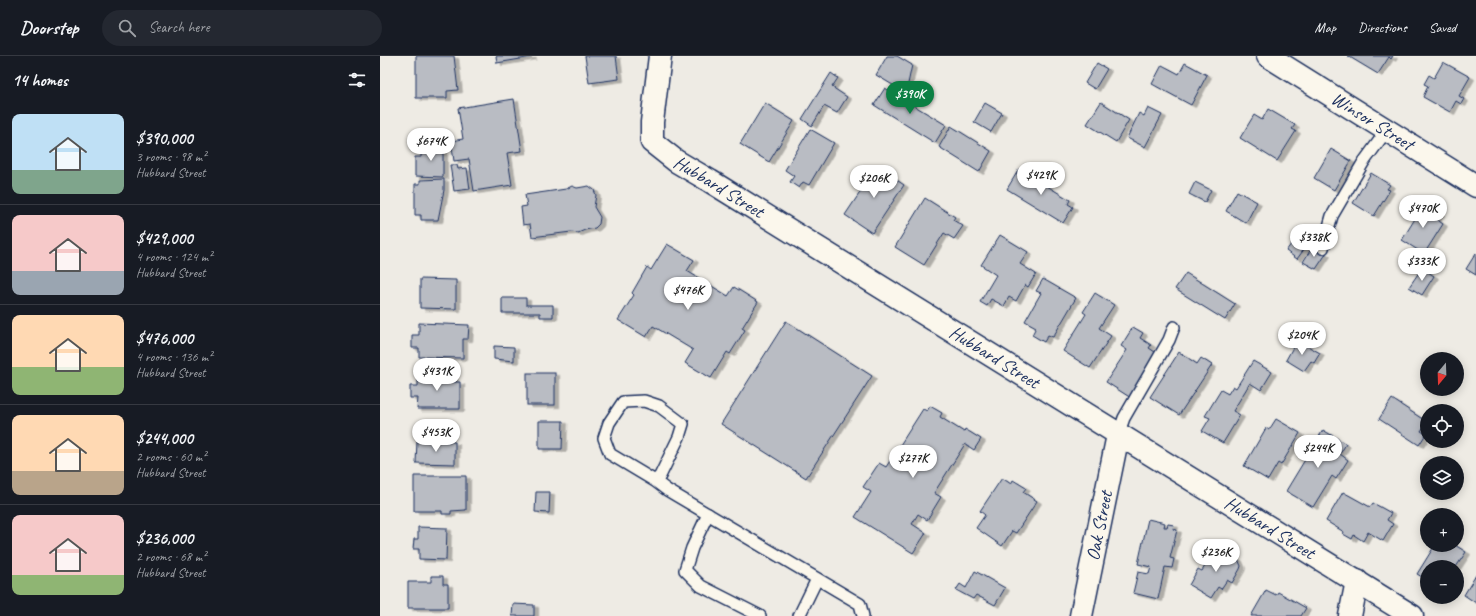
<!DOCTYPE html>
<html lang="en">
<head>
<meta charset="utf-8">
<style>
  :root { --surface:#171b24; --page:#242831; --text:#f1f3f6; --muted:#9ea1a6; --line:#363941; --accent:#0b8043 }
  body { margin:0; font-family:Caveat,sans-serif; background:var(--page); color:var(--text); height:100vh; display:flex; flex-direction:column; font-size:15px; white-space:nowrap }
  * { box-sizing:border-box; margin:0 }
  p { font-size:13px; color:var(--muted) }
  .icon { flex:none; width:22px; height:22px; fill:none; stroke:currentColor; stroke-width:2; stroke-linecap:round; stroke-linejoin:round }
  .map { position:relative; flex:1; overflow:hidden }
  .drawer { display:flex; flex-direction:column; background:var(--surface); width:380px }
  .drawer>* { flex:none }
  .needle { width:26px; rotate:199deg }
  .fabs { position:absolute; left:1040px; top:296px; display:grid; gap:8px }
  .fabs a { display:grid; place-items:center; width:44px; height:44px; border-radius:50%; background:var(--surface); box-shadow:0 2px 10px #0003; font-size:20px }
  .price { position:absolute; translate:-50% -34px; padding:0 9px; border-radius:14px; background:#fff; color:#222; font-size:13px; line-height:26px; filter:drop-shadow(0 1px 2px #0008) }
  .price::after { content:''; position:absolute; left:50%; top:24px; width:12px; height:9px; margin-left:-6px; background:inherit; clip-path:polygon(0 0,100% 0,50% 100%) }
  .price.on { background:var(--accent); color:#fff }
  ul { padding:0; list-style:none }
  li { display:flex; align-items:center; gap:12px; height:100px; padding:0 12px }
  li+li { border-top:1px solid var(--line) }
  li span { display:grid; place-items:center; flex:none; width:112px; height:80px; border-radius:8px; color:#555 }
  li>.icon { margin-inline-start:auto }
  span .icon { width:48px; height:48px; fill:#fffc; stroke-width:1 }
  li b { font-size:17px }
  h2 { display:flex; justify-content:space-between; align-items:center; height:48px; padding:0 12px; font-size:17px }
  header { display:flex; align-items:center; gap:24px; box-sizing:border-box; height:56px; padding:0 20px; background:var(--surface); border-bottom:1px solid var(--line) }
  header strong { font-size:19px }
  nav { display:flex; gap:22px; margin-inline-start:auto; font-size:14px }
  .search { width:280px; height:36px; background:var(--page); display:flex; align-items:center; gap:10px; box-sizing:border-box; padding:0 14px; border-radius:22px; color:var(--muted); font-size:15px }
  main { display:flex; flex:1; min-height:0 }
  .map>svg:first-child { display:block }
  .building { fill:#b9bcc3; stroke:#1b2f5e; filter:url(#shadow) }
  .lines { fill:none; stroke-linecap:round; stroke-linejoin:round }
  .service-casing { stroke:#1b2f5e; stroke-width:14 }
  .minor-casing { stroke:#1b2f5e; stroke-width:25 }
  .tertiary-casing { stroke:#1b2f5e; stroke-width:25 }
  .service { stroke:#fbf7ec; stroke-width:11 }
  .minor { stroke:#fbf7ec; stroke-width:22 }
  .tertiary { stroke:#fbf7ec; stroke-width:22 }
  .labels { text-anchor:middle; dominant-baseline:central; stroke-width:4; stroke-linejoin:round; paint-order:stroke }
  .street-label { font-size:19px; fill:#1b2f5e; stroke:#fbf7ec }
</style>
</head>
<body>
<header>
<strong>Doorstep</strong>
<div class="search"><svg class="icon" aria-label="search" viewBox="0 0 24 24"><circle cx="10" cy="10" r="6"/><path d="M15 15l6 6"/></svg>Search here</div>
<nav><a>Map</a><a>Directions</a><a>Saved</a></nav>
</header>
<main>
<section class="drawer">
<h2>14 homes<svg class="icon" aria-label="filters" viewBox="0 0 24 24"><path d="M4 7h16M4 17h16"/><circle cx="9" cy="7" r="2"/><circle cx="15" cy="17" r="2"/></svg></h2>
<ul>
<li><span style="background:linear-gradient(#bfe0f5 70%,#7fa58c 0)"><svg class="icon" aria-label="home" viewBox="0 0 24 24"><path d="M3 11l9-7 9 7M6 9v11h12V9"/></svg></span><div><b>$390,000</b><p>3 rooms · 98 m²</p><p>Hubbard Street</p></div></li>
<li><span style="background:linear-gradient(#f6c9c9 70%,#9aa5b1 0)"><svg class="icon" aria-label="home" viewBox="0 0 24 24"><path d="M3 11l9-7 9 7M6 9v11h12V9"/></svg></span><div><b>$429,000</b><p>4 rooms · 124 m²</p><p>Hubbard Street</p></div></li>
<li><span style="background:linear-gradient(#ffd9b3 65%,#8fb573 0)"><svg class="icon" aria-label="home" viewBox="0 0 24 24"><path d="M3 11l9-7 9 7M6 9v11h12V9"/></svg></span><div><b>$476,000</b><p>4 rooms · 136 m²</p><p>Hubbard Street</p></div></li>
<li><span style="background:linear-gradient(#ffd9b3 70%,#b9a48a 0)"><svg class="icon" aria-label="home" viewBox="0 0 24 24"><path d="M3 11l9-7 9 7M6 9v11h12V9"/></svg></span><div><b>$244,000</b><p>2 rooms · 60 m²</p><p>Hubbard Street</p></div></li>
<li><span style="background:linear-gradient(#f6c9c9 75%,#8fb573 0)"><svg class="icon" aria-label="home" viewBox="0 0 24 24"><path d="M3 11l9-7 9 7M6 9v11h12V9"/></svg></span><div><b>$236,000</b><p>2 rooms · 68 m²</p><p>Hubbard Street</p></div></li>
</ul>
</section>
<div class="map">
<svg width="1096" height="560" viewBox="0 0 1096 560">
  <defs>
    <filter id="shadow"><feDropShadow dx="4.5" dy="2.5" stdDeviation="0" flood-color="#0004"/></filter>
  </defs>
  <rect width="100%" height="100%" fill="#eeebe4"/>
  <filter id="ink" filterUnits="userSpaceOnUse"><feTurbulence type="fractalNoise" baseFrequency=".025" numOctaves="2"/><feDisplacementMap in="SourceGraphic" scale="8" xChannelSelector="R" yChannelSelector="G"/><feConvolveMatrix kernelMatrix="1 2 1 2 8 2 1 2 1" color-interpolation-filters="sRGB"/></filter>
  <g filter="url(#ink)">
    <!-- building -->
    <g class="building">
      <polygon points="36,0 74,0 78,34 67,35 67,42 36,42"/>
      <polygon points="116,0 152,0 152,1 117,7"/>
      <polygon points="205,0 236,0 239,23 209,27"/>
      <polygon points="507,0 517,0 532,9 526,37 496,19"/>
      <polygon points="968,0 1013,0 1011,3 1009,1 998,18"/>
      <polygon points="1063,6 1090,21 1079,40 1084,43 1081,48 1076,45 1070,56 1043,41 1048,30 1044,28 1049,19 1054,22"/>
      <polygon points="717,7 727,13 715,33 705,27"/>
      <polygon points="805,7 827,19 811,49 772,28 782,9 799,18"/>
      <polygon points="451,17 458,22 452,31 467,41 457,57 444,50 432,70 422,63"/>
      <polygon points="505,32 566,69 555,87 494,49"/>
      <polygon points="134,43 142,95 127,97 132,129 94,135 89,103 74,105 71,85 83,83 78,52"/>
      <polygon points="721,46 749,64 736,86 707,68"/>
      <polygon points="385,47 414,65 389,106 360,88"/>
      <polygon points="605,47 622,57 611,76 594,66"/>
      <polygon points="768,52 782,59 765,91 747,82 759,57 764,60"/>
      <polygon points="888,53 915,69 912,73 916,75 897,105 860,82 874,59 882,64"/>
      <polygon points="571,70 611,95 599,116 559,91"/>
      <polygon points="430,73 454,87 429,129 423,126 419,132 410,126 414,120 405,114"/>
      <polygon points="49,88 63,88 63,121 35,120 35,101 41,101 41,96 49,96"/>
      <polygon points="951,93 971,105 954,134 934,122"/>
      <polygon points="70,109 77,109 78,113 87,112 90,133 74,135"/>
      <polygon points="495,109 524,129 492,177 465,159 483,132 480,130"/>
      <polygon points="639,113 690,144 688,148 693,151 683,167 627,133"/>
      <polygon points="991,117 1010,129 1007,133 1010,134 994,160 973,147"/>
      <polygon points="64,123 64,134 58,164 41,164 41,159 35,159 35,128 40,128 40,124"/>
      <polygon points="815,126 831,134 825,146 809,138"/>
      <polygon points="192,130 197,132 209,130 214,134 216,139 214,151 220,161 219,168 215,172 205,174 198,177 191,176 152,181 150,168 143,169 141,151 147,150 145,139 186,133"/>
      <polygon points="857,135 877,146 866,167 846,155"/>
      <polygon points="545,142 575,161 573,164 583,170 574,183 564,177 544,209 515,191"/>
      <polygon points="1044,148 1060,157 1056,163 1063,168 1044,198 1022,184"/>
      <polygon points="620,179 648,196 640,208 656,218 648,231 645,229 636,245 629,241 624,250 611,243 607,250 600,246 616,219 601,209"/>
      <polygon points="917,180 928,188 917,203 906,195"/>
      <polygon points="287,188 314,204 307,215 348,240 354,231 378,246 362,272 365,274 350,298 347,296 331,322 305,307 313,294 273,270 266,281 238,264 254,239 252,237 267,211 271,214"/>
      <polygon points="933,190 946,198 936,213 923,206"/>
      <polygon points="1096,197 1096,219 1086,213"/>
      <polygon points="1042,212 1054,220 1042,239 1029,231"/>
      <polygon points="806,217 855,248 845,264 795,233"/>
      <polygon points="40,223 76,224 76,253 40,252"/>
      <polygon points="663,223 696,242 673,281 668,279 664,286 652,279 656,271 645,265 661,237 656,235"/>
      <polygon points="715,237 734,249 719,272 731,280 710,312 683,295 706,258 703,256"/>
      <polygon points="122,242 146,242 146,249 173,249 173,261 160,261 160,257 122,257"/>
      <polygon points="406,265 492,320 426,422 341,368"/>
      <polygon points="39,267 89,269 88,283 83,283 83,302 39,301 39,292 32,292 32,279 39,279"/>
      <polygon points="753,271 763,277 760,282 771,289 769,292 778,298 751,342 726,326 747,294 741,290"/>
      <polygon points="917,284 940,297 934,307 931,305 924,315 906,304"/>
      <polygon points="114,290 134,291 134,305 114,303"/>
      <polygon points="799,296 817,308 821,302 832,309 799,359 770,341"/>
      <polygon points="873,305 892,316 881,334 870,327 853,355 860,359 843,387 822,375 830,362 825,360 841,334 848,338 853,330 856,332"/>
      <rect x="147" y="317" width="28" height="32"/>
      <polygon points="38,318 73,319 73,326 80,326 80,353 37,353 38,342 30,342 30,330 38,330"/>
      <polygon points="1012,343 1047,366 1041,375 1046,378 1039,389 999,363"/>
      <polygon points="550,350 562,357 560,361 584,376 585,373 601,383 594,394 585,388 554,437 561,441 547,464 538,458 532,468 546,477 533,497 475,461 491,436 483,431 499,407 506,411 543,353 547,355"/>
      <polygon points="896,363 920,377 901,409 898,407 888,424 864,410 886,372 889,374"/>
      <polygon points="159,365 183,365 182,393 159,393"/>
      <polygon points="943,374 966,388 960,398 968,404 956,423 952,420 933,451 906,435"/>
      <polygon points="37,385 75,386 75,408 36,407"/>
      <polygon points="34,420 86,420 86,454 71,455 71,458 62,458 62,455 34,455"/>
      <polygon points="622,422 631,428 633,424 646,432 643,436 657,445 636,477 632,475 622,490 596,472 605,459 600,455"/>
      <polygon points="156,436 170,436 169,457 155,456"/>
      <polygon points="963,436 990,451 993,447 1011,457 1007,464 1013,468 1003,485 988,476 983,485 974,479 972,483 963,478 964,476 946,465"/>
      <polygon points="768,463 785,467 784,471 787,471 788,468 794,469 793,473 797,474 790,502 794,503 792,512 785,511 778,543 753,537 758,516 769,518 771,511 758,508"/>
      <polygon points="38,471 67,472 66,504 39,503 39,493 33,493 34,483 38,483"/>
      <polygon points="1055,489 1075,489 1086,496 1076,511 1047,511 1047,524 1037,518"/>
      <polygon points="836,491 858,503 861,510 860,513 852,527 847,524 841,533 838,531 831,542 809,529 818,513 822,515"/>
      <polygon points="595,515 625,532 615,549 596,539 593,543 576,534 580,528 586,532"/>
      <polygon points="1096,519 1096,547 1084,539"/>
      <polygon points="51,520 63,520 63,528 68,528 68,552 28,552 28,526 51,526"/>
      <polygon points="886,534 896,539 898,536 926,552 921,560 871,560"/>
      <polygon points="133,548 154,549 154,560 132,560"/>
    </g>
    <g class="lines">
      <!-- service casing -->
      <g class="service-casing">
        <g id="service">
          <polyline points="943,192 952,160 983,107 1007,74"/>
          <polyline points="738,379 744,362 789,284 794,271"/>
          <polyline points="275,425 280,420 299,381 303,368 279,350 264,345 243,346 229,367 224,382 230,398 275,425 287,434 480,548 483,560"/>
          <polyline points="328,458 312,492 305,514 321,530 380,560"/>
          <polyline points="419,560 437,523"/>
        </g>
      </g>
      <!-- minor casing -->
      <g class="minor-casing">
        <g id="minor">
          <path id="s1" d="M 280,0 L 272,66 L 272,86 L 296,105 L 330,125 L 1032,560"/>
          <path id="s2" d="M 701,560 L 738,379"/>
          <polyline points="970,560 977,525"/>
        </g>
      </g>
      <!-- tertiary casing -->
      <g class="tertiary-casing">
        <g id="tertiary">
          <path id="s3" d="M 888,0 L 1096,130"/>
        </g>
      </g>
      <!-- service -->
      <use href="#service" class="service"/>
      <!-- minor -->
      <use href="#minor" class="minor"/>
      <!-- tertiary -->
      <use href="#tertiary" class="tertiary"/>
    </g>
  </g>
  <g class="labels">
    <!-- street labels -->
    <g class="street-label">
      <text stroke="none"><textPath href="#s3" startOffset="123">Winsor Street</textPath></text>
      <text stroke="none"><textPath href="#s1" startOffset="167">Hubbard Street</textPath></text>
      <text stroke="none"><textPath href="#s1" startOffset="491">Hubbard Street</textPath></text>
      <text stroke="none"><textPath href="#s2" startOffset="92">Oak Street</textPath></text>
      <text stroke="none"><textPath href="#s1" startOffset="815">Hubbard Street</textPath></text>
    </g>
  </g>
</svg>
<div class="fabs">
<a><svg class="needle" viewBox="-14 -14 28 28"><path d="M0-13l5 13h-10z" fill="#e53935"/><path d="M0 13l5-13h-10z" fill="#9ea1a6"/></svg></a>
<a><svg class="icon" aria-label="locate" viewBox="0 0 24 24"><circle cx="12" cy="12" r="6"/><path d="M12 2v4M12 18v4M2 12h4M18 12h4"/></svg></a>
<a><svg class="icon" aria-label="layers" viewBox="0 0 24 24"><path d="M12 4l9 5-9 5-9-5zM3 14l9 5 9-5"/></svg></a>
<a>+</a>
<a>−</a>
</div>
<b class="price on" style="left:530px;top:59px">$390K</b>
<b class="price" style="left:51px;top:106px">$674K</b>
<b class="price" style="left:661px;top:140px">$429K</b>
<b class="price" style="left:494px;top:143px">$206K</b>
<b class="price" style="left:1043px;top:173px">$470K</b>
<b class="price" style="left:934px;top:202px">$338K</b>
<b class="price" style="left:1042px;top:226px">$333K</b>
<b class="price" style="left:308px;top:255px">$476K</b>
<b class="price" style="left:922px;top:300px">$204K</b>
<b class="price" style="left:57px;top:336px">$431K</b>
<b class="price" style="left:56px;top:397px">$453K</b>
<b class="price" style="left:938px;top:413px">$244K</b>
<b class="price" style="left:533px;top:423px">$277K</b>
<b class="price" style="left:836px;top:517px">$236K</b>
</div>
</main>
</body>
</html>
